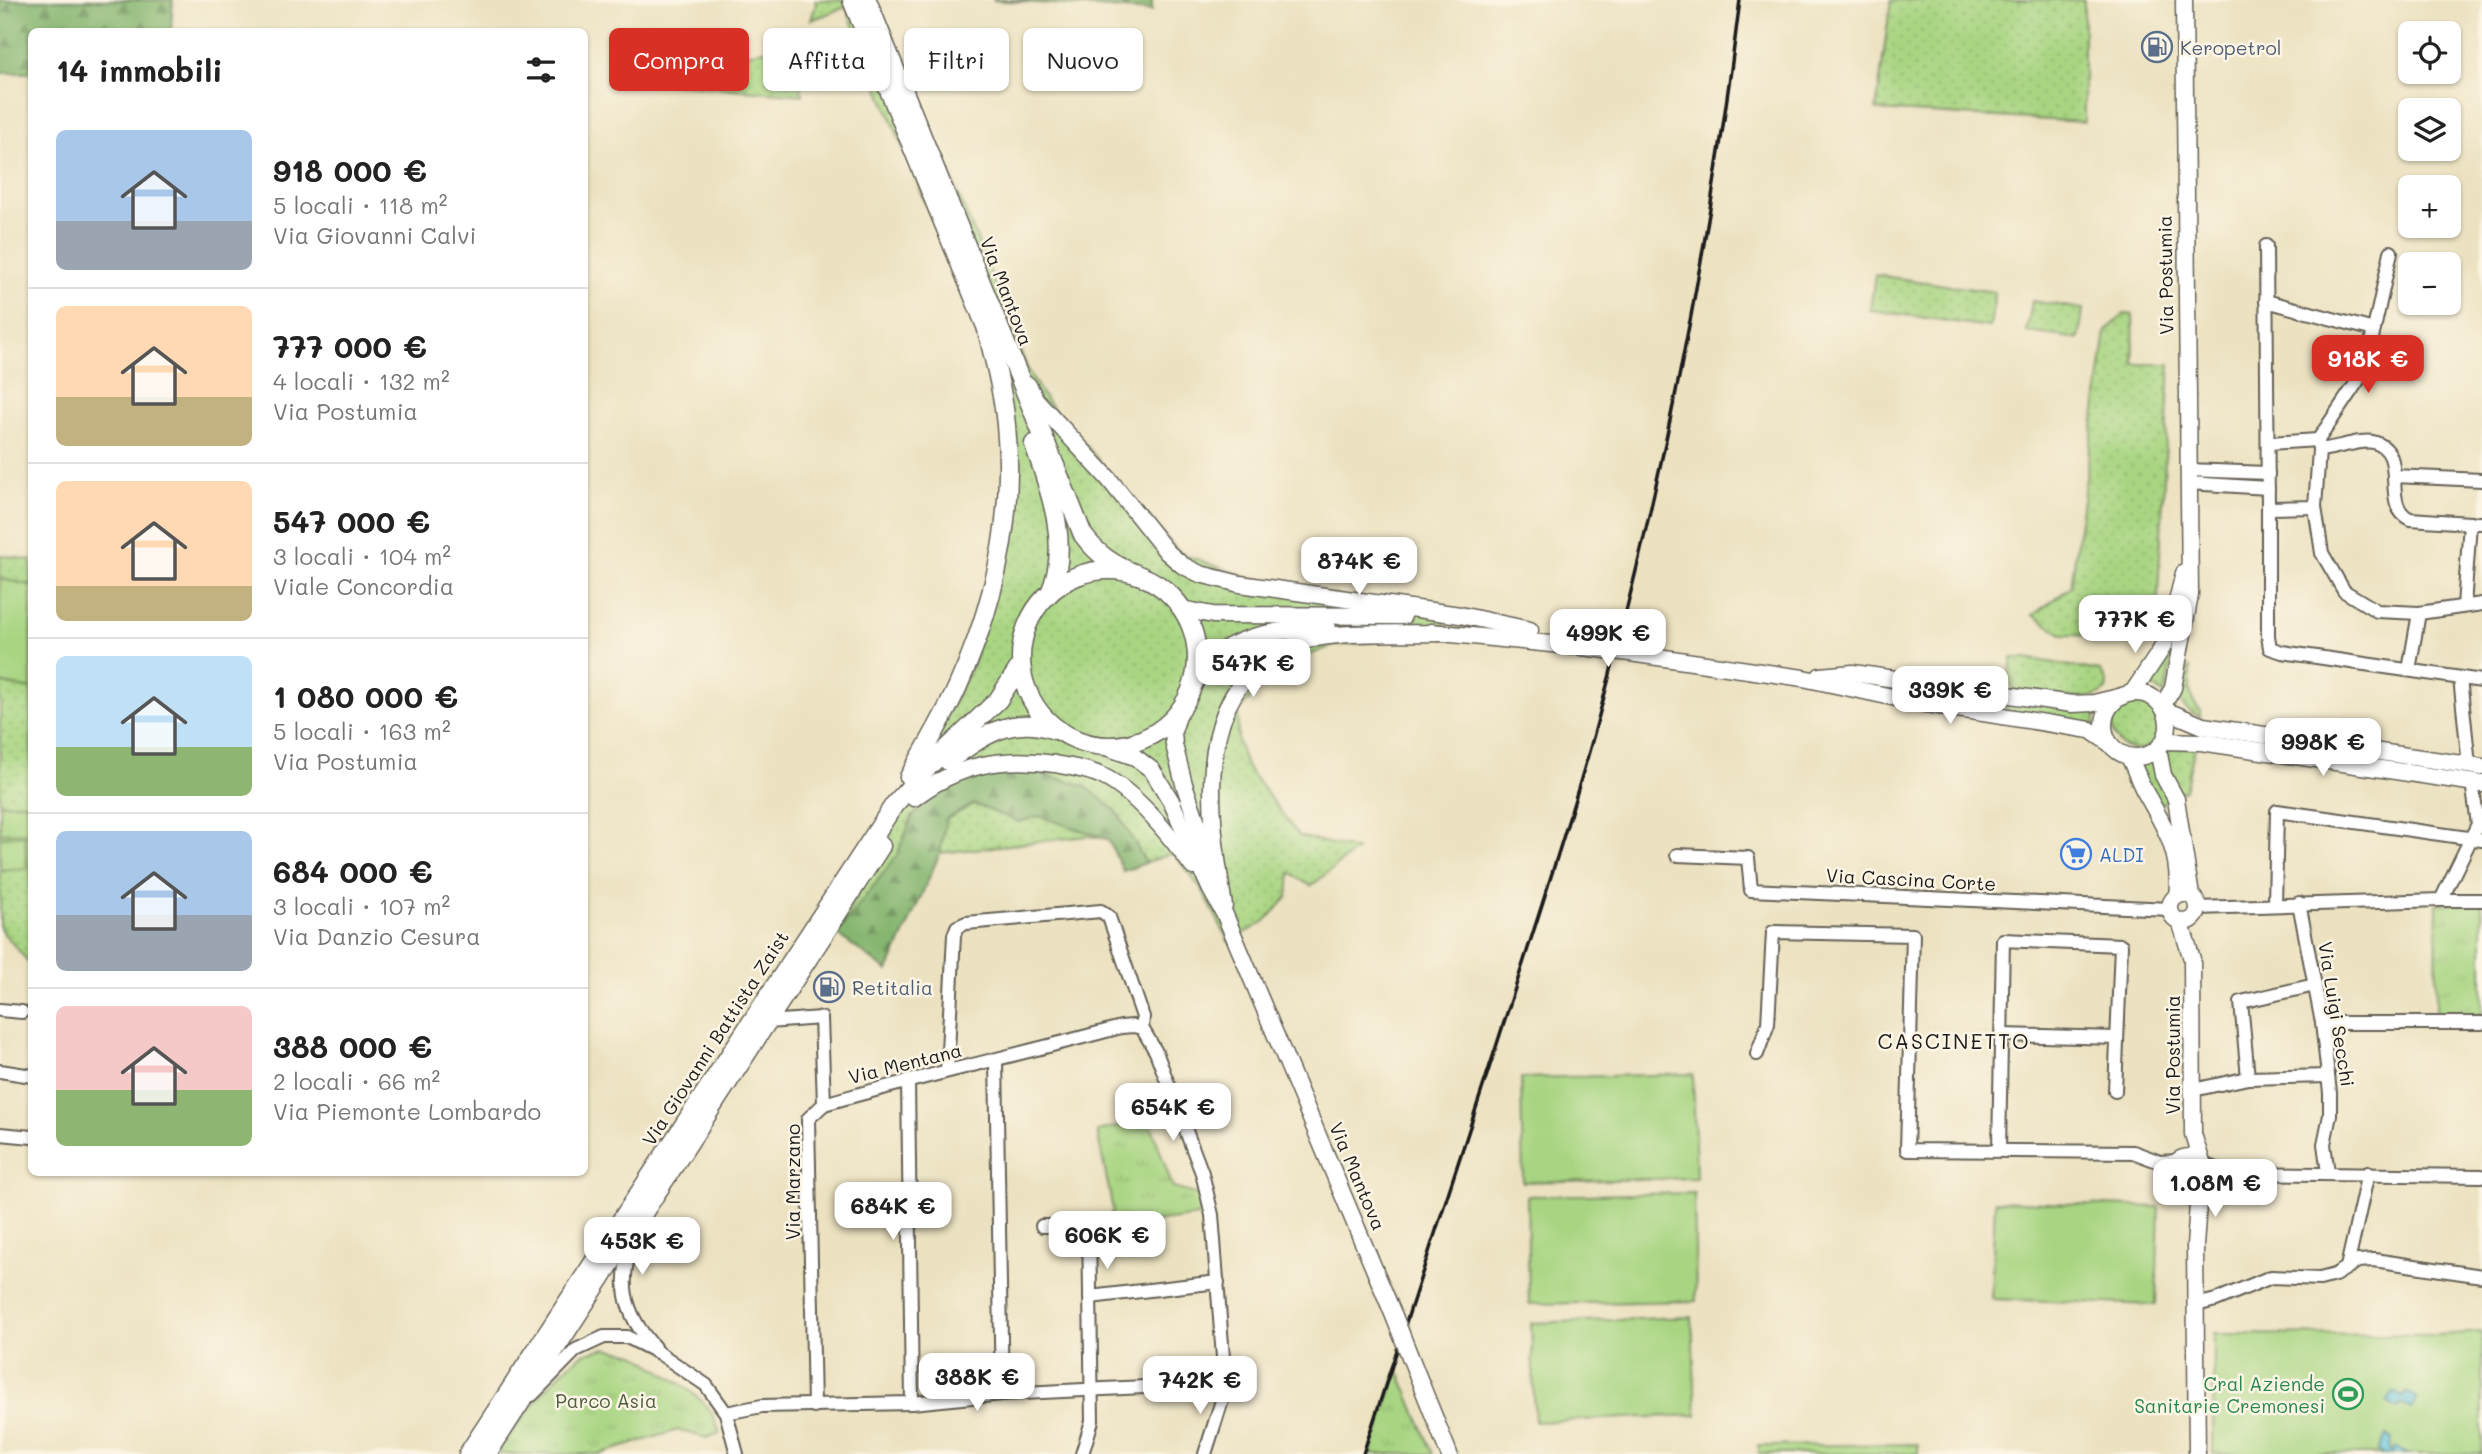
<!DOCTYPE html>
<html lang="it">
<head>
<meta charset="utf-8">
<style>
  :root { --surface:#fff; --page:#f6f6f6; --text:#222; --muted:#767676; --line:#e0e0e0; --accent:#d93025 }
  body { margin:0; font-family:Mali,sans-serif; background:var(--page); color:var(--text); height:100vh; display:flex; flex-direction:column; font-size:26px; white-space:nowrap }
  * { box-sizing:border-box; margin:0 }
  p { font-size:23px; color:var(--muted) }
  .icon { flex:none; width:38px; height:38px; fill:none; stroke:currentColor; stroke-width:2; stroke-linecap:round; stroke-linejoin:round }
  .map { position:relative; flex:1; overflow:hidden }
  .panel { position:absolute; left:28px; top:28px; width:560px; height:1148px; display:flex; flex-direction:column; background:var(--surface); border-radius:10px; box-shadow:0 2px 5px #0004 }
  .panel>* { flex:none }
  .top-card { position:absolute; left:609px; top:28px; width:665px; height:63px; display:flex; gap:14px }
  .controls { position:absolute; left:2398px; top:21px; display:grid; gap:14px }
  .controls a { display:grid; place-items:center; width:63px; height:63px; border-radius:10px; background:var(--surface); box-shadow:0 2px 5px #0004; font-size:35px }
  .price { position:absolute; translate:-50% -60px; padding:0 16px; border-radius:14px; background:#fff; color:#222; font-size:23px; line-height:46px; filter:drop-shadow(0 2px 4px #0008) }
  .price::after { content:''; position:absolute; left:50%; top:42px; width:21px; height:16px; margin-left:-10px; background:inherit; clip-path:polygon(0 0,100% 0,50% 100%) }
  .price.selected { background:var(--accent); color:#fff }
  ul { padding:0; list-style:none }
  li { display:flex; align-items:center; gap:21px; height:175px; padding:0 28px }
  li+li { border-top:2px solid var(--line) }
  li span { display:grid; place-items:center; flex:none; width:196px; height:140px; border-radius:10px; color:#555 }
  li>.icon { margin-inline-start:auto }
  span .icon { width:84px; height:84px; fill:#fffc; stroke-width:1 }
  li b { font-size:30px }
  h2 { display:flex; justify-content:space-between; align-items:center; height:84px; padding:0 28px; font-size:30px }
  .pill { padding:0 24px; border-radius:10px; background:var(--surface); box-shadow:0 2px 5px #0004; font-size:24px; line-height:63px }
  .pill.selected { background:var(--accent); color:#fff }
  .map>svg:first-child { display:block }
  .grass { fill:url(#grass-dots); stroke:#62784f; stroke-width:2 }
  .forest { fill:url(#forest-firs); stroke:#516946; stroke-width:2 }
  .park { fill:url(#park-tufts); stroke:#62784f; stroke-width:2 }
  .pitch { fill:#a9d582; stroke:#62784f; stroke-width:2 }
  .water { fill:url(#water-ripples); stroke:#3e717c; stroke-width:2 }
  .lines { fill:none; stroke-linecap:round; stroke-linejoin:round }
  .street-casing { stroke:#656156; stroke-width:16 }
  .secondary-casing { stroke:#656156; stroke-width:19 }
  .primary-casing { stroke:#656156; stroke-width:21 }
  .street { stroke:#fff; stroke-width:12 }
  .secondary { stroke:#fff; stroke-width:16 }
  .primary { stroke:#fff; stroke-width:18 }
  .rail { stroke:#1c1c1c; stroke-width:3.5 }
  .secondary-bridge-casing { stroke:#656156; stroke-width:19; stroke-linecap:butt }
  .secondary-bridge { stroke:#fff; stroke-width:16 }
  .labels { text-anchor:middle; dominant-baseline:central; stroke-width:5; stroke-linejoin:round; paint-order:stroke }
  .service-label { font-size:19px; fill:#4e5e75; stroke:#fcf5e5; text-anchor:start }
  .street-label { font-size:19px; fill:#1c1c1c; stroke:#fcf5e5 }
  .shop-label { font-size:19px; fill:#366cbe; stroke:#fcf5e5; text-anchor:start }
  .leisure-label { font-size:19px; fill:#27864d; stroke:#fcf5e5; text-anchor:end }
  .park-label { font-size:19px; fill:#4d5d40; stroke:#fcf5e5 }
  .neighbourhood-label { font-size:21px; letter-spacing:2px; fill:#1c1c1c; stroke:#fcf5e5 }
</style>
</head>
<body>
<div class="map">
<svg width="2482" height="1454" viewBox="0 0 2482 1454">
  <defs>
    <pattern id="grass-dots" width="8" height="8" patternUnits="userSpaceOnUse" patternTransform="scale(1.75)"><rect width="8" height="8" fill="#a9d582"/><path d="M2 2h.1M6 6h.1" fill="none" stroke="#91b670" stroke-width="1.8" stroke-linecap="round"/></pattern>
    <pattern id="forest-firs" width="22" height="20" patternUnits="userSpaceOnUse" patternTransform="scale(1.75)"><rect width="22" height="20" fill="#86b670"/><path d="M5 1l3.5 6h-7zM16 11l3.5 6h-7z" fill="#6d935b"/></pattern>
    <pattern id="park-tufts" width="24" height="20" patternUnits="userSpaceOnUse" patternTransform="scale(1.75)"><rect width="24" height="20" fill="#a9d582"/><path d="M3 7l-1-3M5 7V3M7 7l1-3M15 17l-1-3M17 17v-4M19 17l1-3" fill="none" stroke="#91b670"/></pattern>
    <pattern id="water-ripples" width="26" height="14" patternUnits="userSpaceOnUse" patternTransform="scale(1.75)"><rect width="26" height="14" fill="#5fc6db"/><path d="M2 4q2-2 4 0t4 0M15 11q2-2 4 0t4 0" fill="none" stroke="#52aabb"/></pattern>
  </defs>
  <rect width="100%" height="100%" fill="#fcf5e5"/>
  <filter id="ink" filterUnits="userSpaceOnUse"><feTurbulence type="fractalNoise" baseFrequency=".0143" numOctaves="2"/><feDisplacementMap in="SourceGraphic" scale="14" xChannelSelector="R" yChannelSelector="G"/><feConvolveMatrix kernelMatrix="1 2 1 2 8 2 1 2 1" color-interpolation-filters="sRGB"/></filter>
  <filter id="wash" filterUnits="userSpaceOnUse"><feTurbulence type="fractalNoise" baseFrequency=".00686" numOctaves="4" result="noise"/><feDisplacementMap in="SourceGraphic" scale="28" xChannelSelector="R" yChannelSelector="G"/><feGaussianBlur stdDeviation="1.57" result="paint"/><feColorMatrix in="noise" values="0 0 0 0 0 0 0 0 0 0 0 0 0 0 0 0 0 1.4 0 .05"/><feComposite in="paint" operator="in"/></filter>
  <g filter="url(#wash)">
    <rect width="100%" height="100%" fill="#ece2c1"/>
    <!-- grass -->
    <g class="grass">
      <polygon points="815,0 875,0 985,258 1029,373 1045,399 1181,554 1250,578 1446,617 1444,627 1374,642 1332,646 1296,660 1262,683 1238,714 1238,742 1246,766 1299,836 1356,850 1311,886 1290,873 1288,897 1264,922 1229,942 1204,893 1173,853 1146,863 1117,812 1085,786 1032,771 991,772 912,817 898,855 837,934 974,661 1012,479 996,398 977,330 846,7 811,20 816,4"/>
      <polygon points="1891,0 2084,0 2084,122 1876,110"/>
      <polygon points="783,32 803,95 662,83 663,72 786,45"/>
      <polygon points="1875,275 1995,292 1990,327 1870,310"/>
      <polygon points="2032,301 2083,309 2079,339 2027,332"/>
      <polygon points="2124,314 2133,315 2134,364 2170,364 2157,613 2148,625 2117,636 2063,635 2033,615 2071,587 2106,331"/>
      <polygon points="0,555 31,560 31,585 0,579"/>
      <polygon points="2173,635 2178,636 2164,694 2146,681"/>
      <path d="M 2012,658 L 2026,658 L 2100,671 C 2134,714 2030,693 2013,690 L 2008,682 Z"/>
      <path d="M 2190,668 C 2190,684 2187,699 2200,710 L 2200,717 C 2194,714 2185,710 2182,704 C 2175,693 2178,674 2190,668 Z"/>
      <polygon points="1857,681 2097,709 2094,725 1920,697"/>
      <polygon points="0,683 31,689 31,965 0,929"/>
      <circle cx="2137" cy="725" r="25"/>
      <path d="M 2195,747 L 2185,790 L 2178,793 C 2171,780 2161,763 2169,748 Z"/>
      <polygon points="2155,760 2169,799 2158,806 2137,764"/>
      <polygon points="974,804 1019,822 1039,816 1108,839 1087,836 940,853 946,819"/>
      <circle cx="2189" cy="1175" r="13"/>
    </g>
    <!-- forest -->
    <g class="forest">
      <polygon points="0,0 173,0 171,31 32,32 31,73 0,73"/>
      <polygon points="992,0 1152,0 1152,11"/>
      <polygon points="1032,771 1085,786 1117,812 1146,863 1123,871 1108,839 1039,816 1019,822 974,804 946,819 940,853 888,971 837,934 897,855 912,817 945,784 991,772"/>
    </g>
    <!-- park -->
    <g class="park">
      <polygon points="2482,903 2482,1015 2436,1015 2437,904"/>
      <polygon points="1149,1119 1173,1188 1200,1195 1206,1215 1103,1229 1113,1210 1097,1131"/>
      <path d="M 605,1348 L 635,1354 L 684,1386 L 701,1400 L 712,1413 L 720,1433 L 706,1438 L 678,1430 L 600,1454 L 497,1454 C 512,1431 561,1365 584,1354 C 591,1351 599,1350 605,1348 Z"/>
      <polygon points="1398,1369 1433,1454 1371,1454"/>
    </g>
    <!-- pitch -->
    <g class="pitch">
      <polygon points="0,579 31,585 31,689 0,683"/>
      <polygon points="27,803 29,832 0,833 0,804"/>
      <polygon points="25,835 27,868 0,870 0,837"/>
      <polygon points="1693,1074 1696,1178 1523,1182 1521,1078"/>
      <polygon points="1694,1193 1696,1301 1529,1304 1527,1196"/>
      <polygon points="1995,1201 2159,1207 2156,1305 1991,1299"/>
      <polygon points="1692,1317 1696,1415 1535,1422 1531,1323"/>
      <polygon points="2482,1332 2482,1454 2213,1454 2214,1334 2437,1335"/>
      <polygon points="1918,1444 1918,1454 1759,1454 1759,1446"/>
    </g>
    <!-- water -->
    <g class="water">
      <polygon points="2394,1392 2403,1397 2407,1392 2418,1398 2411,1409 2401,1404 2398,1409 2387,1402"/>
      <polygon points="2386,1436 2392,1439 2389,1450 2392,1452 2395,1447 2407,1454 2384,1454 2378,1451"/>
    </g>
  </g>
  <g filter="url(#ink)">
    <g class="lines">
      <!-- street casing -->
      <g class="street-casing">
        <g id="street">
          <polyline points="2266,246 2268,508 2315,507 2319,450 2318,440 2269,443"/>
          <polyline points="2266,301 2374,330"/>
          <polyline points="2318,440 2365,370 2391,252"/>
          <path d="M 2319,450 C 2334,449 2361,439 2373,442 C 2411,452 2379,505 2410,519 L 2470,523"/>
          <polyline points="2188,470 2268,473"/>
          <polyline points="2394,476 2482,480"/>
          <polyline points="2188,483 2268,488"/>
          <polyline points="2315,507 2322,553 2344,591 2377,611 2419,613 2482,604"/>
          <polyline points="2268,508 2268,636 2270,648 2282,652 2482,681"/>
          <polyline points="2464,606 2470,523 2482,523"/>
          <polyline points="2409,670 2419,613"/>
          <polyline points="2460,678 2469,765"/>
          <polyline points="1677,855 1748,858 1751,890 2170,909"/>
          <polyline points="2441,900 2482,900"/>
          <polyline points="2299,903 2322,1023 2330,1093 2330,1115 2324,1144 2328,1173"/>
          <polyline points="2275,905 2277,811 2482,840"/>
          <polyline points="2198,908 2441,900 2478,824 2472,782"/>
          <polyline points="0,1010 22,1012"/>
          <polyline points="768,1022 821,1018 824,1104 808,1119 814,1406"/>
          <polyline points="2322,1023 2482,1023"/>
          <polyline points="2001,1035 2117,1038"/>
          <polyline points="1757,1054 1768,1024 1773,932 1913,935 1907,1150 2133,1152 2160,1162 2178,1161"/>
          <polyline points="996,1061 1002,1394"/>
          <polyline points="0,1071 32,1076"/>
          <polyline points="947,1071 954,935 957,927 966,923 1101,911 1109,917 1143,1017 1142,1028"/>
          <polyline points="2248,1078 2241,1002 2315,985"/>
          <polyline points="908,1080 912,1403"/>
          <polyline points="2193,1090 2248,1078 2328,1076"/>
          <path d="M 824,1104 C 922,1076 1022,1054 1121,1027 L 1133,1026 L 1142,1028 L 1156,1052 L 1202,1173 L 1212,1215 L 1225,1383 L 1224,1394 L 1205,1454"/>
          <polyline points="0,1134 32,1137"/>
          <polyline points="1999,1150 2003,940 2121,945 2115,1091"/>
          <polyline points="2160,1162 2171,1178"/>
          <polyline points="2204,1165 2230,1173 2482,1176"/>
          <polyline points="2204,1184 2230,1173"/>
          <polyline points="1042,1226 1089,1226 1092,1421 1082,1454"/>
          <path d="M 636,1236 C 616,1279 623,1313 654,1347"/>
          <polyline points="2347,1267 2368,1173"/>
          <polyline points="1090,1297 1218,1282"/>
          <polyline points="2196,1305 2216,1300 2271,1277 2320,1279 2335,1275 2358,1261 2374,1260 2482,1276"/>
          <polyline points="532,1395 576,1350 604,1337 627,1337 659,1353 706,1385 726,1413 737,1454"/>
          <polyline points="726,1413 762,1406 912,1403 1002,1394 1225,1383"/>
        </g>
      </g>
      <!-- secondary casing -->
      <g class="secondary-casing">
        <g id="secondary">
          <polyline points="1028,385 1036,400 1108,478 1167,552 1182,565 1200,574 1240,584 1460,615 1530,630"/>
          <polyline points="1182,609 1213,615 1403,616"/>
          <polyline points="1431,632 1591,648"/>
          <polyline points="1630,653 1803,678 1920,703 2090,730 2109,743"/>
          <polyline points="1820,676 1853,673 2072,704 2094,703 2119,697"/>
          <path d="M 1192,688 C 1197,679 1202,668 1210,661 C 1238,632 1290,629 1328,628"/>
          <polyline points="2133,692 2161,650 2170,629 2184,573"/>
          <circle cx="2136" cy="725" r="32"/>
          <polyline points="2163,705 2173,688 2190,595 2184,0"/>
          <polyline points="2165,710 2203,726 2482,767"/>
          <polyline points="1179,713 1173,731 1174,745 1184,784 1213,869"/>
          <polyline points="2165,741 2201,742 2482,784"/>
          <polyline points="1106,747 1135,757 1152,770 1171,801 1210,888 1225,915 1394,1316"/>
          <polyline points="2158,749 2163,775 2176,799 2191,896"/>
          <path d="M 2129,757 C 2135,768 2139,781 2145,792 C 2165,827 2182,854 2177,896"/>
          <path d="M 914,798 C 956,765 1002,756 1055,764 C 1071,767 1088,769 1102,776 C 1136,792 1171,837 1193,867"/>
          <circle cx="2184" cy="908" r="14"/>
          <path d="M 1224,906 C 1209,813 1188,680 1301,642 C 1336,630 1401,634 1439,633"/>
          <polyline points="2180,921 2192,959 2193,1134 2202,1163"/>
          <circle cx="2189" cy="1175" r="18"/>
          <polyline points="1411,1359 1449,1454"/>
          <polyline points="2197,1454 2195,1246 2199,1190"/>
        </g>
      </g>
      <!-- primary casing -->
      <g class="primary-casing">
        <g id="primary">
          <polyline points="852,0 985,324"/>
          <path d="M 867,0 L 1083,535 C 1098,555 1113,565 1136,574"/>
          <path d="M 1034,444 C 1050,491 1071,545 1050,593"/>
          <circle cx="1109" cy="658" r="88"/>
          <path d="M 948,761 C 982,736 1012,714 1055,730"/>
          <path d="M 909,777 C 926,748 943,719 957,688 C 994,606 1015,516 1006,425 C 1003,392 994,359 986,326"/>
          <polyline points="468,1454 894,805 930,765 998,700 1021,665"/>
          <polyline points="487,1454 881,846"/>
        </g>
      </g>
      <!-- street -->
      <use href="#street" class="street"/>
      <!-- secondary -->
      <use href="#secondary" class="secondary"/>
      <!-- primary -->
      <use href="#primary" class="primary"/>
      <!-- rail -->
      <path class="rail" d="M 1363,1454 C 1408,1317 1452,1181 1497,1044 C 1530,941 1565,838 1594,734 C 1660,493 1710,248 1740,0"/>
      <!-- secondary-bridge casing -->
      <g class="secondary-bridge-casing">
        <g id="secondary-bridge">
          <polyline points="1591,648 1630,653"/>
          <polyline points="1394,1316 1411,1359"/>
        </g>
      </g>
      <!-- secondary-bridge -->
      <use href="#secondary-bridge" class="secondary-bridge"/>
    </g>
  </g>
  <!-- icons -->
  <defs>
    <g id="fuel-ring" transform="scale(1.575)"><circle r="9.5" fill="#fcf5e5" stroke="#5c6f8a" stroke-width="1.5"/><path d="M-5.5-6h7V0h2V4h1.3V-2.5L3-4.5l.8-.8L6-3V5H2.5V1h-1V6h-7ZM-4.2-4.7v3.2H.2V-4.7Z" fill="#5c6f8a"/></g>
    <g id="supermarket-ring" transform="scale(1.575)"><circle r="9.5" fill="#fcf5e5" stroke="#3f7fe0" stroke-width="1.5"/><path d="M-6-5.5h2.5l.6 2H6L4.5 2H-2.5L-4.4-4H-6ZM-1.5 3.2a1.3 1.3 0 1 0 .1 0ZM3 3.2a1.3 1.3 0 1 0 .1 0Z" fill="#3f7fe0"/></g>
    <g id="stadium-ring" transform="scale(1.575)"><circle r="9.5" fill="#fcf5e5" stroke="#2e9e5b" stroke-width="1.5"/><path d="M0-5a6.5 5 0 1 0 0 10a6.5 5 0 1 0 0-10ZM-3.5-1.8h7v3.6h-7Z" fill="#2e9e5b"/></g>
  </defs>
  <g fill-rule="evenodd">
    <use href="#fuel-ring" x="2157" y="47"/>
    <use href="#supermarket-ring" x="2076" y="854"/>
    <use href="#fuel-ring" x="829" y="987"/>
    <use href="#stadium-ring" x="2348" y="1394"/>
  </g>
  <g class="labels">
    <!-- service labels -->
    <g class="service-label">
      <text x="2180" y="47">Keropetrol</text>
      <text x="852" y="987">Retitalia</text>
    </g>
    <!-- street labels -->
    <g class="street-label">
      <text transform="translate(2165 275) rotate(-91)">Via Postumia</text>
      <text transform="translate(1007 291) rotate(69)">Via Mantova</text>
      <text transform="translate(1911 879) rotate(3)">Via Cascina Corte</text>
      <text transform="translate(2337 1014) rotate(81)">Via Luigi Secchi</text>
      <text transform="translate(715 1038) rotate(-57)">Via Giovanni Battista Zaist</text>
      <text transform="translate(2172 1055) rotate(-90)">Via Postumia</text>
      <text transform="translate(905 1063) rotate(-14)">Via Mentana</text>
      <text transform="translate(1358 1176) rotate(67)">Via Mantova</text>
      <text transform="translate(792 1182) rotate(-90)">Via Marzano</text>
    </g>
    <!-- shop labels -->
    <g class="shop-label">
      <text x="2099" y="854">ALDI</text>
    </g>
    <!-- leisure labels -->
    <g class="leisure-label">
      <text x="2325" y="1383">Cral Aziende<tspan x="2325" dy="22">Sanitarie Cremonesi</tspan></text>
    </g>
    <!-- park labels -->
    <g class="park-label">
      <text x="606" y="1400">Parco Asia</text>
    </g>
    <!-- neighbourhood labels -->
    <g class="neighbourhood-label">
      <text x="1954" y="1040">CASCINETTO</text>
    </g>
  </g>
</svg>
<div class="controls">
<a><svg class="icon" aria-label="locate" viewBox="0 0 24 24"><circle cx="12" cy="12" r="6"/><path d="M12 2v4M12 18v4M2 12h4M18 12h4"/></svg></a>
<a><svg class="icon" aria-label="layers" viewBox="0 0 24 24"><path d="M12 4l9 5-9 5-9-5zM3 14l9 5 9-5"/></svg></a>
<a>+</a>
<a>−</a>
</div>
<b class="price selected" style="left:2368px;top:395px">918K €</b>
<b class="price" style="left:1359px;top:597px">874K €</b>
<b class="price" style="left:2135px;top:655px">777K €</b>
<b class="price" style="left:1608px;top:669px">499K €</b>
<b class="price" style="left:1253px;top:699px">547K €</b>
<b class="price" style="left:1950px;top:726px">339K €</b>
<b class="price" style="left:2323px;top:778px">998K €</b>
<b class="price" style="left:1173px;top:1143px">654K €</b>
<b class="price" style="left:2215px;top:1219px">1.08M €</b>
<b class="price" style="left:893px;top:1242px">684K €</b>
<b class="price" style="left:1107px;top:1271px">606K €</b>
<b class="price" style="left:642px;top:1277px">453K €</b>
<b class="price" style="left:977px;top:1413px">388K €</b>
<b class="price" style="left:1200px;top:1416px">742K €</b>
<div class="top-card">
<a class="pill selected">Compra</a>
<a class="pill">Affitta</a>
<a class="pill">Filtri</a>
<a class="pill">Nuovo</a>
</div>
<section class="panel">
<h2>14 immobili<svg class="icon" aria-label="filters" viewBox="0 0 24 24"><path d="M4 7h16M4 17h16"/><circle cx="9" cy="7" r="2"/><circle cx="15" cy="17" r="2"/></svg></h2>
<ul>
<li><span style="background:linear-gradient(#a9c7e8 65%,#9aa5b1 0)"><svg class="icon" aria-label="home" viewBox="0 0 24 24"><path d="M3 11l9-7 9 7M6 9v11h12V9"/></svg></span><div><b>918 000 €</b><p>5 locali · 118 m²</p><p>Via Giovanni Calvi</p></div></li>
<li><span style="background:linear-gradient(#ffd9b3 65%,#c2b280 0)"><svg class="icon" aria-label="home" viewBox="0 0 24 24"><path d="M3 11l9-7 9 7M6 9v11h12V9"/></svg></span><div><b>777 000 €</b><p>4 locali · 132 m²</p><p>Via Postumia</p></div></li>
<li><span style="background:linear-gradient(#ffd9b3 75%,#c2b280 0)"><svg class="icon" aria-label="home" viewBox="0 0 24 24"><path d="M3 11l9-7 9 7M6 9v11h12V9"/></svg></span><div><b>547 000 €</b><p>3 locali · 104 m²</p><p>Viale Concordia</p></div></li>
<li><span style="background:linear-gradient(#bfe0f5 65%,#8fb573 0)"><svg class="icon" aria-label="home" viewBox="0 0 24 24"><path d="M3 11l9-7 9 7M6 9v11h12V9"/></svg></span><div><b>1 080 000 €</b><p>5 locali · 163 m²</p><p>Via Postumia</p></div></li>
<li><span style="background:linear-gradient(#a9c7e8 60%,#9aa5b1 0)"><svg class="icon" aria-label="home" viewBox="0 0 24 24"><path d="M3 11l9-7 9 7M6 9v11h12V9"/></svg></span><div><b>684 000 €</b><p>3 locali · 107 m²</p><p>Via Danzio Cesura</p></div></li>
<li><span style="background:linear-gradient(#f6c9c9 60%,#8fb573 0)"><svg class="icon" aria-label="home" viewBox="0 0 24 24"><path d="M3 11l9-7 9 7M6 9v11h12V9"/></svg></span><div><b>388 000 €</b><p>2 locali · 66 m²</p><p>Via Piemonte Lombardo</p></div></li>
</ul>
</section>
</div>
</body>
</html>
